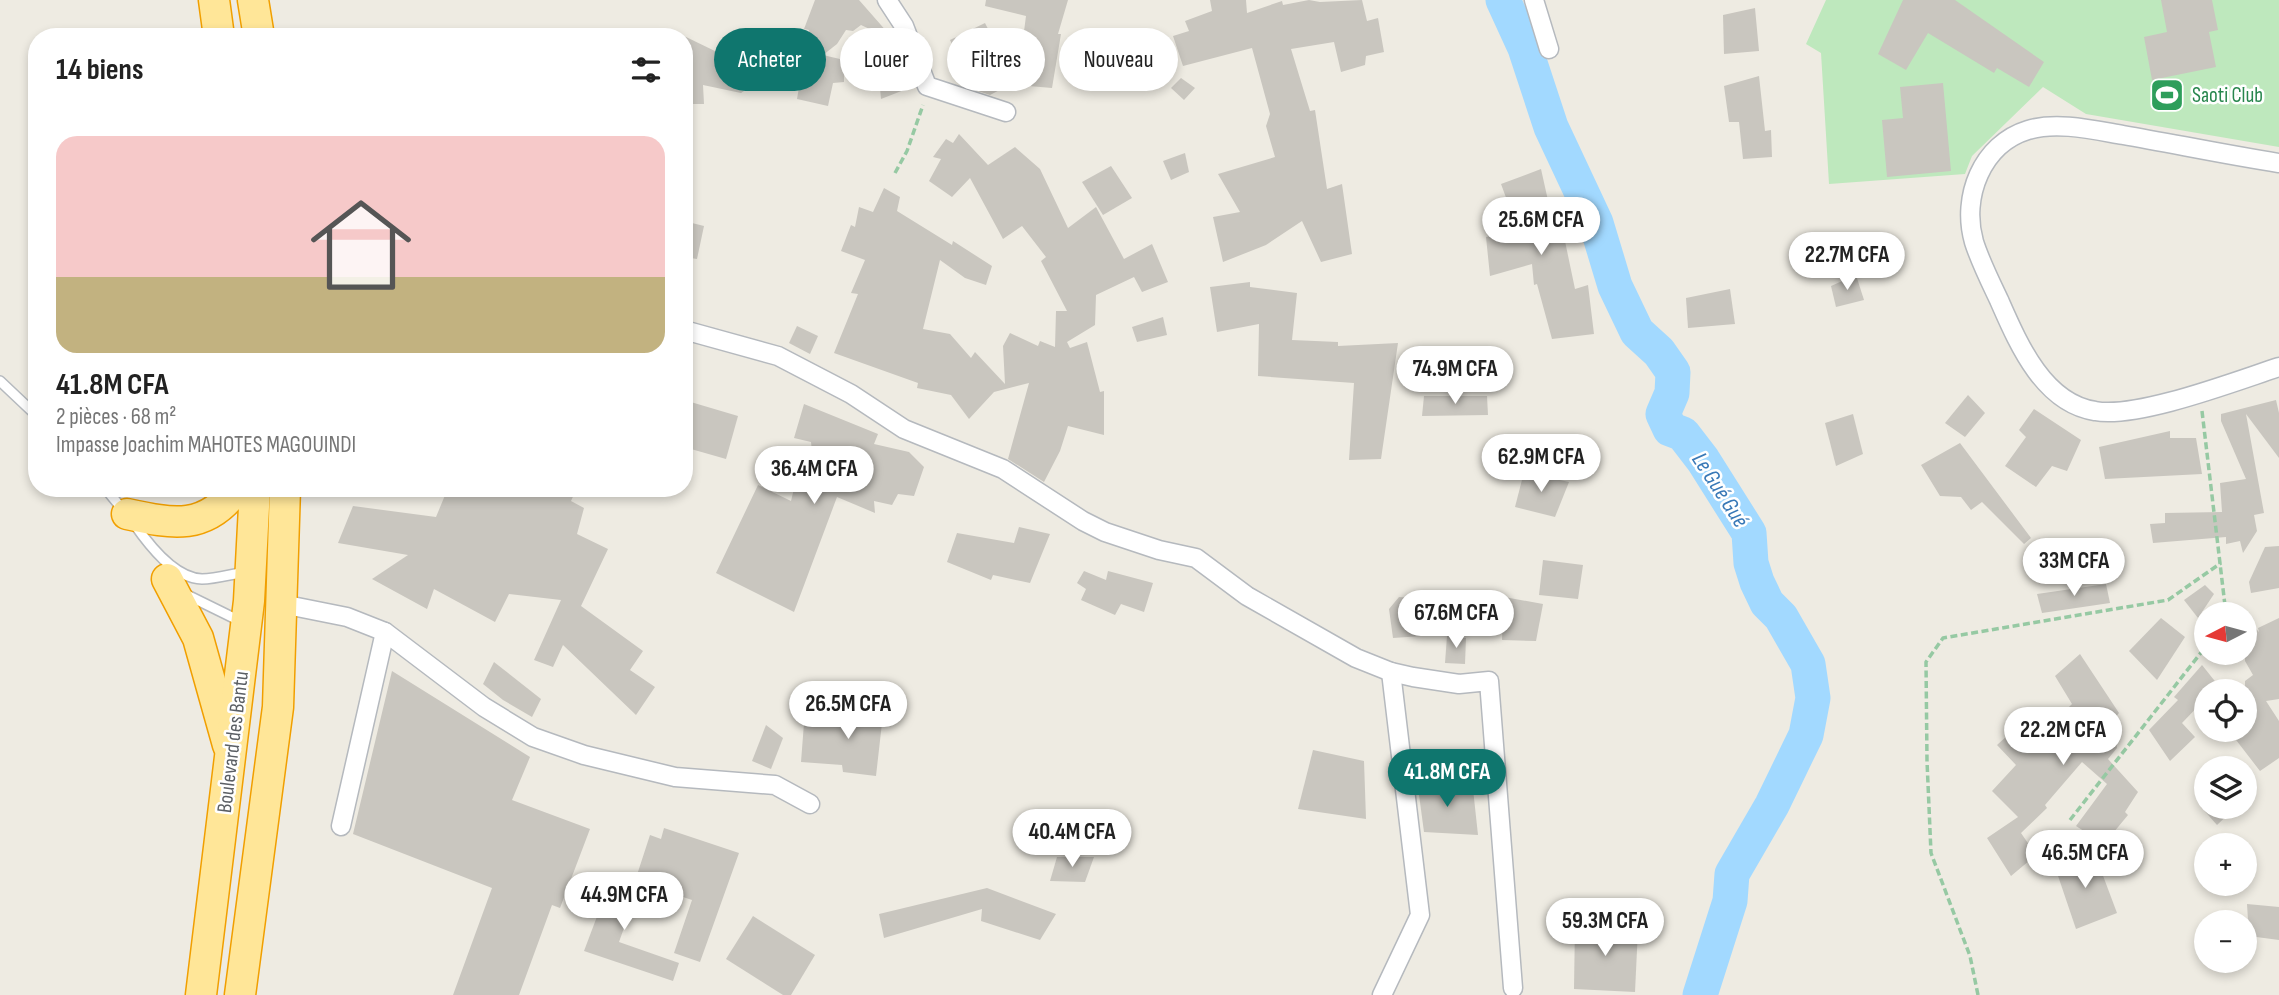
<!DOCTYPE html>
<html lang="fr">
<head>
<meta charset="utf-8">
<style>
  :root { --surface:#fff; --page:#f2f2f2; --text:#222; --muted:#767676; --line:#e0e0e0; --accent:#0f766e }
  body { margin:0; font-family:"Sofia Sans Condensed",sans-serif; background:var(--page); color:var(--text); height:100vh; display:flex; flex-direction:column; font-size:26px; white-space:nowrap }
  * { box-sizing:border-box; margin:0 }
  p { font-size:23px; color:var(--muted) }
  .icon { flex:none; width:38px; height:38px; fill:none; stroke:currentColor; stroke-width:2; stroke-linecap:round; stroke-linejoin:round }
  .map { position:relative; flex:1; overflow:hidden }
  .side { position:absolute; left:28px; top:28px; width:665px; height:469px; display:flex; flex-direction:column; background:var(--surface); border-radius:28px; box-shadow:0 4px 10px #0003 }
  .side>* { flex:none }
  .banner { position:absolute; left:714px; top:28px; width:665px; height:63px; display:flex; gap:14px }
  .needle { width:46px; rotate:264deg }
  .controls { position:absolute; left:2194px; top:602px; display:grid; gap:14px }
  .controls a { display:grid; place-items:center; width:63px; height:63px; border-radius:50%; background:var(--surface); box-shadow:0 4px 10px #0003; font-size:35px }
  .price { position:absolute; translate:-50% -60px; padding:0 16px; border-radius:24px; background:#fff; color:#222; font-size:23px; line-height:46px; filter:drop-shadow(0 2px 4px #0008) }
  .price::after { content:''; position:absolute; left:50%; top:42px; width:21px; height:16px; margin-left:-10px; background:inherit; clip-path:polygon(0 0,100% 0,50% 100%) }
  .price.active { background:var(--accent); color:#fff }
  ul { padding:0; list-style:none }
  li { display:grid; align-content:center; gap:14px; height:371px; padding:0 28px }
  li+li { border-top:2px solid var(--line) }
  li span { display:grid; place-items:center; height:217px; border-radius:21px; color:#555 }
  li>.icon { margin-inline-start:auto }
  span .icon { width:126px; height:126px; fill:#fffc; stroke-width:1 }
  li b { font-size:30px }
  h2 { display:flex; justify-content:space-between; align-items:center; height:84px; padding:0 28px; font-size:30px }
  .chip { padding:0 24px; border-radius:32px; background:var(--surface); box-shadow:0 4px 10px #0003; font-size:24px; line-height:63px }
  .chip.active { background:var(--accent); color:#fff }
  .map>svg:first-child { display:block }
  .green { fill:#bee8bd }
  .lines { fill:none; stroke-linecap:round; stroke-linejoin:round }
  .river { stroke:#a2d9ff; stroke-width:35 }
  .building { fill:#c9c6bf }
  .service-casing { stroke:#b5b9be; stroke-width:12 }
  .minor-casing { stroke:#b5b9be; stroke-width:21 }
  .trunk-casing { stroke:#f19f00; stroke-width:33 }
  .path { stroke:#96c9a3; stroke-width:3.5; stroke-dasharray:7 3.5; stroke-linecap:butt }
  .service { stroke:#fff; stroke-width:9 }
  .minor { stroke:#fff; stroke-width:18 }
  .trunk { stroke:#ffe698; stroke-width:30 }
  .labels { text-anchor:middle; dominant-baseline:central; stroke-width:5; stroke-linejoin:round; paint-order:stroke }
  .leisure-label { font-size:21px; fill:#27864d; stroke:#fff; text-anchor:start }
  .street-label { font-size:21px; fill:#5b5f64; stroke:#fff }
  .water-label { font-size:23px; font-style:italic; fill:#3979b7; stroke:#fff }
</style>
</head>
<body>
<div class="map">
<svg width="2279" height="995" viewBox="0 0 2279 995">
  <rect width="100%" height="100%" fill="#eeebe2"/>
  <!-- green -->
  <polygon class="green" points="1826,0 2279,0 2279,147 2086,114 2043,87 1972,156 1965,174 1829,184 1821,53 1806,44"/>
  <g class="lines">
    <!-- river -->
    <polyline class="river" points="1503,0 1525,48 1551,127 1596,223 1615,286 1637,332 1659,352 1673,372 1672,393 1663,414 1670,429 1683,434 1703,460 1749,533 1751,563 1757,582 1767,603 1781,617 1808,664 1813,698 1806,735 1772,805 1732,874 1730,901 1700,995"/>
  </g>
  <!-- building -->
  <g class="building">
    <polygon points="815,0 859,0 895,41 861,25 853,31 846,30 837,44 823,55 844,60 844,82 833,83 828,106 797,99 809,30 804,29"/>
    <polygon points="986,0 1068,0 1058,34 1061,34 1052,88 1017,85 1026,16 985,6"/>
    <polygon points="1210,0 1246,0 1247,13 1282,1 1283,5 1309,0 1320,2 1362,0 1367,21 1378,18 1384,52 1366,56 1365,65 1341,72 1334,42 1291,49 1310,111 1315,110 1327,189 1342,184 1352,254 1321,262 1302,221 1266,245 1223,262 1213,217 1240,212 1218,174 1275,157 1266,126 1270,114 1252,48 1183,66 1173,36 1189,31 1185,21 1212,11"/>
    <polygon points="1903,0 1955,0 2044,62 2029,87 1997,68 1994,73 1928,33 1906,70 1878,54"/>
    <polygon points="2161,0 2212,0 2218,30 2209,32 2216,67 2152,80 2144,37 2167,32"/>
    <polygon points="1755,8 1759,51 1724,54 1723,15"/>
    <polygon points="985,23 1015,82 990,95 975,90 950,40"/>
    <polygon points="684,36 719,53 755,46 768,75 741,93 703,85 704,104 684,104"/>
    <polygon points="878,67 910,73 904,90 881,99"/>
    <polygon points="1759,76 1765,131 1771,130 1772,157 1743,159 1739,122 1729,122 1724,86"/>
    <polygon points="1181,78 1195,88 1184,100 1171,88"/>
    <polygon points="1943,83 1951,171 1887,177 1882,120 1903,118 1900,87"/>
    <polygon points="959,134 988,165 1015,147 1040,169 1068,228 1096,207 1124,259 1152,244 1168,282 1142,292 1134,277 1096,295 1095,325 1067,342 1070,348 1087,342 1100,392 1104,391 1104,435 1068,426 1060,451 1044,482 1008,459 1029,383 994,392 969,419 951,395 917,388 918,383 834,353 858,294 851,293 865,260 841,251 851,225 855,227 859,207 873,212 884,188 900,197 897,211 952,245 953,241 992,266 986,285 965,278 940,260 923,329 950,334 971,358 975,352 1005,384 1003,346 1010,333 1038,346 1040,341 1055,347 1056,311 1067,311 1041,261 1046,257 1022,226 1003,239 970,178 952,197 929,181 941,159 933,157 946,139 953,143"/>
    <polygon points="1185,153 1189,172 1171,180 1163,161"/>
    <polygon points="1111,166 1132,198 1103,215 1082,182"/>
    <polygon points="1541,169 1553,223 1561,222 1575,289 1588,285 1594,334 1552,339 1537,284 1534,285 1532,264 1490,276 1486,237 1518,230 1501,184"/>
    <polygon points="684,221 704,226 697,259 684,257"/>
    <polygon points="1856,275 1864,300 1836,307 1831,286"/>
    <polygon points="1250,282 1250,287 1297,293 1292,340 1338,342 1338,346 1398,343 1381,459 1349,460 1354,383 1258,376 1259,324 1217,332 1210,287"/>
    <polygon points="1730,289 1735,324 1688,328 1686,298"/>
    <polygon points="1163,317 1167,335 1137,342 1132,327"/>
    <polygon points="797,326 818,336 810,354 789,343"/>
    <polygon points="1968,395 1985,413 1965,437 1945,423"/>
    <polygon points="1424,396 1487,396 1488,415 1422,416"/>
    <polygon points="684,400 738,416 726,459 684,447"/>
    <polygon points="2276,400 2279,413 2279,458 2246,414 2264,513 2254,515 2257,531 2243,553 2240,541 2226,544 2226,537 2153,543 2150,524 2165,523 2165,513 2222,512 2220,483 2246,479 2221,421 2221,414"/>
    <polygon points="804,404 878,434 874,444 909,452 924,467 914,496 898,494 892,505 874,501 875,513 837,497 794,612 716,573 758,485 791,501 798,472 815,479 811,442 794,438"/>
    <polygon points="2034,409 2081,440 2067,471 2052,466 2036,487 2005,466 2026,437 2019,430"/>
    <polygon points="1853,414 1863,454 1836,466 1825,423"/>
    <polygon points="2170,431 2170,438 2196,438 2202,474 2105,479 2099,447"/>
    <polygon points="1960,443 2031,538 2024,544 1982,502 1971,510 1961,497 1940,496 1921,465"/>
    <polygon points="1524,472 1569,482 1555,517 1515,507"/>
    <polygon points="448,488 577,488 571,501 584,508 577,534 608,549 581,606 643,651 630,670 655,687 636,715 563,645 553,667 534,660 561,600 509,594 495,622 434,589 427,609 372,579 408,555 338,543 353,506 436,517"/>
    <polygon points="1019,527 1050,534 1030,583 993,575 991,580 947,562 957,533 1014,543"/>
    <polygon points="2279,546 2279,588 2251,593 2249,582 2265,547"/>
    <polygon points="1543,560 1583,565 1578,599 1539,595"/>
    <polygon points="1084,571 1106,580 1108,571 1153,583 1144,612 1121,604 1115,615 1081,600 1086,589 1077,583"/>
    <polygon points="2106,584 2110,603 2042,613 2037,594"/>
    <polygon points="2205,585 2214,594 2198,618 2184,600"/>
    <polygon points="1399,597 1413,598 1414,612 1421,614 1422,636 1393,638 1389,609"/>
    <polygon points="1504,597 1543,604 1536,641 1502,640"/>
    <polygon points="2245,617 2259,632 2258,628 2279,618 2279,699 2266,701 2279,721 2279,758 2260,771 2233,736 2245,730 2245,681 2253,675 2245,661"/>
    <polygon points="2161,618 2185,637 2157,680 2129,651"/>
    <polygon points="1447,636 1466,638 1465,664 1445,663"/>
    <polygon points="2080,654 2119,713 2113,720 2117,748 2108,759 2138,792 2125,812 2128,815 2104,844 2076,826 2107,784 2082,762 2045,805 2047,808 2021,833 2036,855 2011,876 1987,838 2018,817 1992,791 2016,765 1997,745 2022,722 2037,738 2072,704 2055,676"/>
    <polygon points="494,662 541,699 532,717 503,700 483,684"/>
    <polygon points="2202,665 2218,685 2212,691 2207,691 2207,697 2182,723 2195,737 2170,761 2149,730 2178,700 2174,697"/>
    <polygon points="392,671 530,757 512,800 590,829 560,908 552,905 519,995 453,995 492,888 353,834"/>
    <polygon points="863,701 887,702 886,722 882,723 876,776 843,772 842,765 801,762 804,723 848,726 848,718 862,719"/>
    <polygon points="766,725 783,738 771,769 752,761"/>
    <polygon points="1313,750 1364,761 1366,819 1298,809"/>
    <polygon points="1417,780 1473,789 1478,835 1424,832"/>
    <polygon points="2201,807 2236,807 2217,825"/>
    <polygon points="664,828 739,853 700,962 674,953 692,900 635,881 650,835 661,839"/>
    <polygon points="2093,849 2117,913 2076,929 2055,867"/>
    <polygon points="1057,857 1094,857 1085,882 1050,881"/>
    <polygon points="613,874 640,883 619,942 679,963 673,981 584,951"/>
    <polygon points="987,888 1056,914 1040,940 981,921 982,909 884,938 879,914"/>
    <polygon points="2247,904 2279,907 2279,940 2249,936"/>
    <polygon points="753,916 815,955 791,995 783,995 726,959"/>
    <polygon points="1575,924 1638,929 1635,992 1574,989"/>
  </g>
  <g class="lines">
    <!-- service casing -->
    <g class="service-casing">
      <g id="service">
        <polyline points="0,381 37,416"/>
        <polyline points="105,488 124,511"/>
        <path d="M 135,525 C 149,545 174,578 202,579 C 216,579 232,574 246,572"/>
        <polyline points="183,593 240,621"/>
      </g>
    </g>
    <!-- minor casing -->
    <g class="minor-casing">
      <g id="minor">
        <polyline points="887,0 904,26 927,86 1006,112"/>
        <polyline points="1534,0 1549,49"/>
        <path d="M 2279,163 C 2227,155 2175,144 2123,135 C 2094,130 2057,121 2028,130 C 1982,144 1961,197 1974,242 C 1980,261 1990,281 1999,300 C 2018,343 2043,403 2095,411 C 2137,419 2236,381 2279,367"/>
        <polyline points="684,330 778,356 851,394 904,429 1003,469 1083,521 1105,532 1159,550 1196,558 1247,596 1356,658 1391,672 1413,677 1459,684 1489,681 1513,988"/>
        <polyline points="282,604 347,617 385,632 484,707 533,737 584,755 675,777 775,785 810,804"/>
        <polyline points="341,826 385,632"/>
        <polyline points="1382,995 1420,915 1391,672"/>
      </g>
    </g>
    <!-- trunk casing -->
    <g class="trunk-casing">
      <g id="trunk">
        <polyline points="214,0 219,37"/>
        <polyline points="253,0 259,37"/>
        <path d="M 127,514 C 173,524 206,531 237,488"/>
        <polyline points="167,579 198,638 228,745"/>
        <polyline points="201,995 249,601 255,488"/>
        <polyline points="240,995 278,707 285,488"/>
      </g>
    </g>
    <!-- path -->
    <g class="path">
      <polyline points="895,173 907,151 923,105"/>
      <polyline points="2202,411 2226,614"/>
      <polyline points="2070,820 2207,645"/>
      <polyline points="1978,995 1970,956 1931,853 1927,761 1926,662 1943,638 2168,600 2221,563"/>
    </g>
    <!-- service -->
    <use href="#service" class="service"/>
    <!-- minor -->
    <use href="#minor" class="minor"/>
    <!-- trunk -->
    <use href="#trunk" class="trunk"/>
  </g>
  <!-- icons -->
  <defs>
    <g id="stadium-square" transform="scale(1.75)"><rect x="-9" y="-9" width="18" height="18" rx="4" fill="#2e9e5b" stroke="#fff"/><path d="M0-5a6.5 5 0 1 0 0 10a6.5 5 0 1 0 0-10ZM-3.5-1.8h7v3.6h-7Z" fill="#fff"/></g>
  </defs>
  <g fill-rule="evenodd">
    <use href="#stadium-square" x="2167" y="95"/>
  </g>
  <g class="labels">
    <!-- leisure labels -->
    <g class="leisure-label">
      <text x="2192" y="95">Saoti Club</text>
    </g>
    <!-- street labels -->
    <g class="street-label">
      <text transform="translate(233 742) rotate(-83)">Boulevard des Bantu</text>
    </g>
    <!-- water labels -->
    <g class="water-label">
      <text transform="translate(1720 490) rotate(57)">Le Gué Gué</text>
    </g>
  </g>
</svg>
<div class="controls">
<a><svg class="needle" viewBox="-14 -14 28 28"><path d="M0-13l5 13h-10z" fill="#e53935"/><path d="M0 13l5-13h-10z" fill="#767676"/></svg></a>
<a><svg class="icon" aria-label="locate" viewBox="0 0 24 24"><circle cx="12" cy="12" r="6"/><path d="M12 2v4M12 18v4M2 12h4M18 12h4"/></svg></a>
<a><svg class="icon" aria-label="layers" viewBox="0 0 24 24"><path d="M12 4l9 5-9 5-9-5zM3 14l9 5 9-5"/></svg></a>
<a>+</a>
<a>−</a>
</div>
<b class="price" style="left:1541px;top:257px">25.6M CFA</b>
<b class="price" style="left:1847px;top:292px">22.7M CFA</b>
<b class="price" style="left:1455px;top:406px">74.9M CFA</b>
<b class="price" style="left:1541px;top:494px">62.9M CFA</b>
<b class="price" style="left:814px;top:506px">36.4M CFA</b>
<b class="price" style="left:2074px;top:598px">33M CFA</b>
<b class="price" style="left:1456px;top:650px">67.6M CFA</b>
<b class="price" style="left:848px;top:741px">26.5M CFA</b>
<b class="price" style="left:2063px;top:767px">22.2M CFA</b>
<b class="price active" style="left:1447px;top:809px">41.8M CFA</b>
<b class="price" style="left:1072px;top:869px">40.4M CFA</b>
<b class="price" style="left:2085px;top:890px">46.5M CFA</b>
<b class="price" style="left:624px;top:932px">44.9M CFA</b>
<b class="price" style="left:1605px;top:958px">59.3M CFA</b>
<div class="banner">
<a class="chip active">Acheter</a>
<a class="chip">Louer</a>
<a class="chip">Filtres</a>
<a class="chip">Nouveau</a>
</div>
<section class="side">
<h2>14 biens<svg class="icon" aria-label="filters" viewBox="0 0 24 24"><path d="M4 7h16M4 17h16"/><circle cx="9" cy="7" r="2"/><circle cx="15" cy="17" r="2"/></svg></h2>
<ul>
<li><span style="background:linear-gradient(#f6c9c9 65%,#c2b280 0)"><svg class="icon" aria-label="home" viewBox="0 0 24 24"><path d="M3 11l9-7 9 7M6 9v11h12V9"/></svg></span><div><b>41.8M CFA</b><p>2 pièces · 68 m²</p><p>Impasse Joachim MAHOTES MAGOUINDI</p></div></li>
</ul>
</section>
</div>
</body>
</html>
